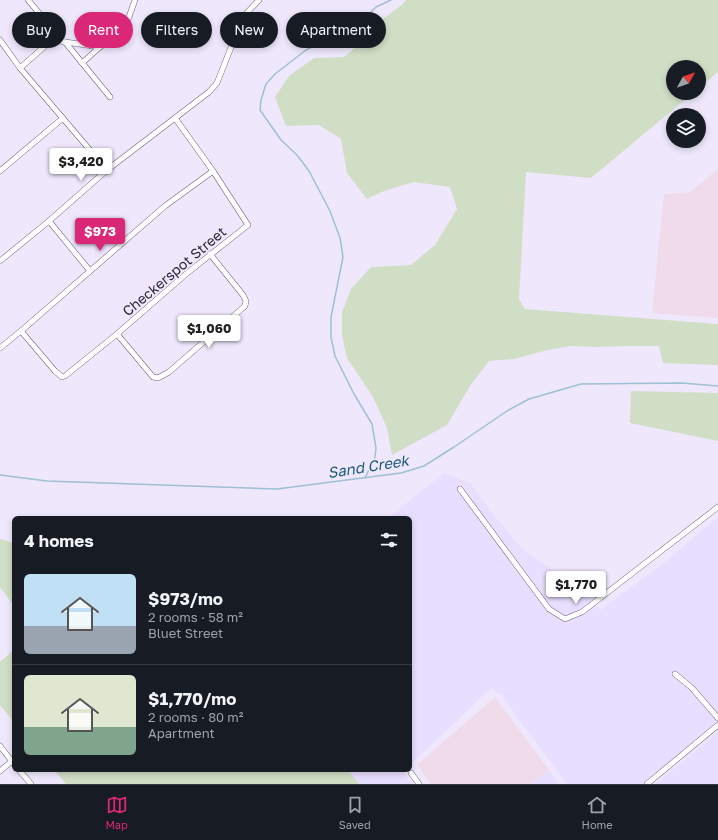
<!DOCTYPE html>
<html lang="en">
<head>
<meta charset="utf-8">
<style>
  :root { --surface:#171b24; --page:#242831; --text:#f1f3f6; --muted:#9ea1a6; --line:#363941; --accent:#db2777 }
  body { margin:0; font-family:"Golos Text",sans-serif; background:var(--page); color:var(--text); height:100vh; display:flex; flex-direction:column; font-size:15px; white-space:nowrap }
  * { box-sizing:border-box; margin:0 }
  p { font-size:13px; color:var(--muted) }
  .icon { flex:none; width:22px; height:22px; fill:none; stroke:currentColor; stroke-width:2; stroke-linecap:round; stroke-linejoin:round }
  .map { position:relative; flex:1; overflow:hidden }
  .details { position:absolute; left:12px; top:516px; width:400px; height:256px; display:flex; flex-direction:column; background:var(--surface); border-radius:6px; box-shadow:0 2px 6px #0003 }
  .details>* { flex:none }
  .top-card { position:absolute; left:12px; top:12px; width:400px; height:36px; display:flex; gap:8px }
  .needle { width:26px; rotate:50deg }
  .tools { position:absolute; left:666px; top:60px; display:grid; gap:8px }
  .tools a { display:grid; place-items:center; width:40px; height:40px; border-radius:50%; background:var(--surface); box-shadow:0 2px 6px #0003; font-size:20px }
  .price { position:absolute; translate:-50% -34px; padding:0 9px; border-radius:4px; background:#fff; color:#222; font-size:13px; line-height:26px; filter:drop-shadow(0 1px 2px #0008) }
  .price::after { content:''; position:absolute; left:50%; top:24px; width:12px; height:9px; margin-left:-6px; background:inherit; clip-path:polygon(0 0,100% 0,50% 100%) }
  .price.on { background:var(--accent); color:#fff }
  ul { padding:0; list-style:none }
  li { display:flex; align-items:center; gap:12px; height:100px; padding:0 12px }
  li+li { border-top:1px solid var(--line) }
  li span { display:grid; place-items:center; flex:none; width:112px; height:80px; border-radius:6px; color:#555 }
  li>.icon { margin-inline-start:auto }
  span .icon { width:48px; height:48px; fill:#fffc; stroke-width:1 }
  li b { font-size:17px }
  h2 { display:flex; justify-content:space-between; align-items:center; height:48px; padding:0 12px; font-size:17px }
  .pill { padding:0 14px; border-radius:18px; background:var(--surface); box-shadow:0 2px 6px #0003; font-size:14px; line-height:36px }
  .pill.on { background:var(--accent); color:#fff }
  .tab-bar { display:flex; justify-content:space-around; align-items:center; height:56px; border-top:1px solid var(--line); background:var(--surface); font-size:11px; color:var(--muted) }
  .tab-bar a { display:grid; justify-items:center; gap:2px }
  .tab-bar .on { color:var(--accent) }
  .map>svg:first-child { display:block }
  .commercial { fill:#f0dbea }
  .built { fill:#e8deff }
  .green { fill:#d0dec5 }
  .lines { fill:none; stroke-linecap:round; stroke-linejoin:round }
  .stream { stroke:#9dc0d3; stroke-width:1.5 }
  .street-casing { stroke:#6c627f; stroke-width:6 }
  .street { stroke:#fff; stroke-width:5 }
  .labels { text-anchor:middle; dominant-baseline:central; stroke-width:3.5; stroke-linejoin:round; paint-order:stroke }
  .street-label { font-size:14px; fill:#2b2734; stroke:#efe8fd }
  .water-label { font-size:15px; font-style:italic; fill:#1d5975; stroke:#efe8fd }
</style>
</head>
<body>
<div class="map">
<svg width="718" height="784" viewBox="0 0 718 784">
  <rect width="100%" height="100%" fill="#efe8fd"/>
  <!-- commercial -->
  <g class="commercial">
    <polygon points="718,169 718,318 652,313 664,194 690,192"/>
    <polygon points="495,697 549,770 529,784 431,784 417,765"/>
  </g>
  <!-- built -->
  <g class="built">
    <polygon points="444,473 470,483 494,515 523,550 571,582 600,610 665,562 718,517 718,723 646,784 567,784 501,695 491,688 411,764 410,762 410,518 388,518"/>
    <polygon points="718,732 718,784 655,784"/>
    <polygon points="348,770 402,770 412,784 359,784"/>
    <polygon points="549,770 559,784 529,784"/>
  </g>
  <!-- green -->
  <g class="green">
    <polygon points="406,0 718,0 718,72 699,88 699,67 673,67 673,93 693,93 591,178 526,172 519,299 525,309 718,324 718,365 663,363 659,346 629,346 596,347 571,346 548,350 514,359 489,361 470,386 447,425 392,455 387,428 373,397 347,358 342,335 342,312 351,289 371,267 411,265 435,245 457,209 450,187 414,182 384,191 367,199 347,173 341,139 319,125 286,126 275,97 289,76 314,58 344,57 367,38 383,19 403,4"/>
    <polygon points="631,391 718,393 718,441 630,423"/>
    <polygon points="0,539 14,543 14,606 0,587"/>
    <polygon points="14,650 14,722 0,705 0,662"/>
    <polygon points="54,770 348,770 359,784 66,784"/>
  </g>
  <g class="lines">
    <!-- stream -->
    <g class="stream">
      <polyline points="0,475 47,481 277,489 401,473 424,466 454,447 507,411 529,399 581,384 682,383 718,386"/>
      <polyline points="365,478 375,457 376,448 372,424 354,394 335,356 331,337 331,317 343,257 340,238 330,211 309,171 297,155 281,140 260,110 261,100 266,84 275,74 306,50 316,45 329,44 343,40 376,7 391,0"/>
    </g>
    <!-- street casing -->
    <g class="street-casing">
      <g id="street">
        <polyline points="28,0 45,20 47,26 49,40 57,40 65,42 110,97"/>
        <polyline points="0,40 20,68 107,170"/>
        <polyline points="65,42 100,47"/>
        <polyline points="82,63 100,47 114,37 120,30 129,17 135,0"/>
        <polyline points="20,68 44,47 49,40"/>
        <polyline points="0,171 63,118"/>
        <polyline points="49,221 90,271"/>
        <polyline points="0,261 49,221 107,170 209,92 217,83 243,17 259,0"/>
        <polyline points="21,331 55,371 62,377 65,376 117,334 186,274 248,225 213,171 175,118"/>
        <polyline points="117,334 153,377 158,378 169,372 245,306 246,301 243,295 210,254"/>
        <polyline points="0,348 21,331 165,206 213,171"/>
        <polyline points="460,489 549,609 565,619 582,612 718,507"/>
        <polyline points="675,674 692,688 718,718"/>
        <polyline points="0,746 14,764"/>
        <polyline points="19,770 31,784"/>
        <polyline points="0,771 12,761"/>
        <polyline points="411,773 419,784"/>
        <polyline points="647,784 718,725"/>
      </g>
    </g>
    <!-- street -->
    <use href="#street" class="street"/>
  </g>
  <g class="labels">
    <!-- street labels -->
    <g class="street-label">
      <text transform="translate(174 271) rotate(-40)">Checkerspot Street</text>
    </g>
    <!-- water labels -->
    <g class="water-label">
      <text transform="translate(368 466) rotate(-9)">Sand Creek</text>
    </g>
  </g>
</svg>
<div class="tools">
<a><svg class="needle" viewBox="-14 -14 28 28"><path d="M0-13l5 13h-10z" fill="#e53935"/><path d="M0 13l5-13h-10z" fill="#9ea1a6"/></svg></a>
<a><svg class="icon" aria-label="layers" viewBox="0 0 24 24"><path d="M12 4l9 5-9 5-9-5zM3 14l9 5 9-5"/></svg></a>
</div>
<b class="price" style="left:81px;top:182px">$3,420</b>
<b class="price on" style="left:100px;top:252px">$973</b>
<b class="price" style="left:209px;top:349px">$1,060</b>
<b class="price" style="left:576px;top:605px">$1,770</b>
<div class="top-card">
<a class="pill">Buy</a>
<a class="pill on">Rent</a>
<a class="pill">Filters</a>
<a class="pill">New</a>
<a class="pill">Apartment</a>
</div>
<section class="details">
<h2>4 homes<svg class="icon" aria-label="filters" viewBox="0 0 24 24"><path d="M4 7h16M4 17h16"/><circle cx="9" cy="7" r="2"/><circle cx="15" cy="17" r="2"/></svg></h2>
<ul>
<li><span style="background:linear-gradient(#bfe0f5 65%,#9aa5b1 0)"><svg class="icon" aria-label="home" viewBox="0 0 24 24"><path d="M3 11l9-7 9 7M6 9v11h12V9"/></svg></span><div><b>$973/mo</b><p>2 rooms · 58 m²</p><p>Bluet Street</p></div></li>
<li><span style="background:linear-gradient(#dfe7d0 65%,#7fa58c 0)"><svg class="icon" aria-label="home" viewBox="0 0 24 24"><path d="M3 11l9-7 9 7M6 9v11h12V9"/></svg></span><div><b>$1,770/mo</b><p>2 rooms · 80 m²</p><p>Apartment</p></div></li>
</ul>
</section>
</div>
<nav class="tab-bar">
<a class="on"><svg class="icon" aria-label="map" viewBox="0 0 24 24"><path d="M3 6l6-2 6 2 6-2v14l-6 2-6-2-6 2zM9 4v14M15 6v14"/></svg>Map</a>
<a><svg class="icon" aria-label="saved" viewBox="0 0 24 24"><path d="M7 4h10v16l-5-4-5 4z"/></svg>Saved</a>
<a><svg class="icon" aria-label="home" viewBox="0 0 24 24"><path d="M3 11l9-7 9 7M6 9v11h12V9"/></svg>Home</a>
</nav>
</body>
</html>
